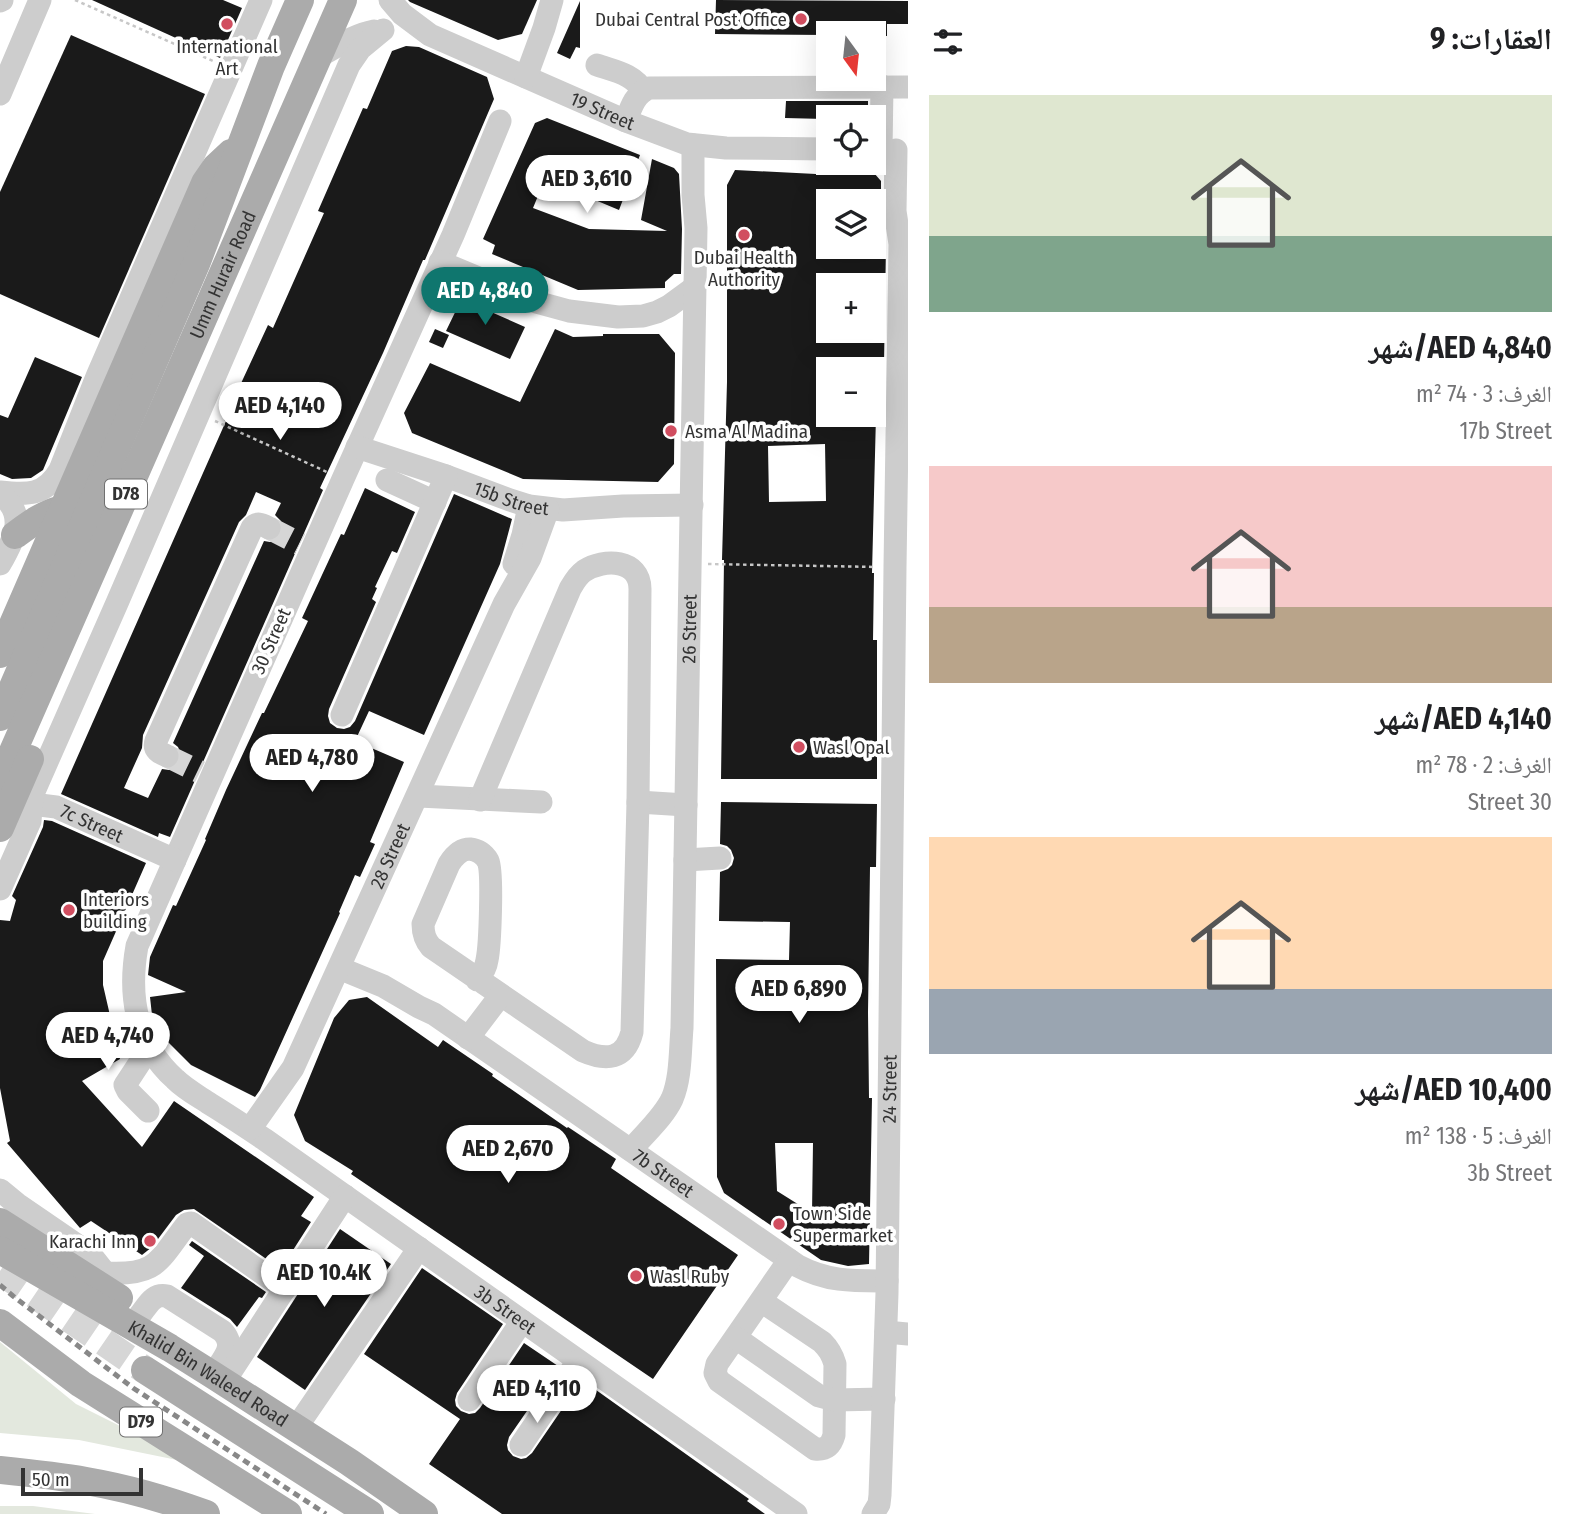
<!DOCTYPE html>
<html lang="ar">
<head>
<meta charset="utf-8">
<style>
  :root { --surface:#fff; --page:#f2f2f2; --text:#202124; --muted:#757577; --accent:#0f766e }
  body { margin:0; font-family:"Fira Sans Condensed","Noto Naskh Arabic",sans-serif; background:var(--page); color:var(--text); direction:rtl; height:100vh; display:flex; flex-direction:column; font-size:26px; white-space:nowrap }
  * { box-sizing:border-box; margin:0 }
  p { font-size:23px; color:var(--muted) }
  .icon { flex:none; width:38px; height:38px; fill:none; stroke:currentColor; stroke-width:2; stroke-linecap:round; stroke-linejoin:round }
  .map { position:relative; flex:1; overflow:hidden; direction:ltr }
  .side { display:flex; flex-direction:column; background:var(--surface); width:665px }
  .side>* { flex:none }
  .needle { width:46px; rotate:165deg }
  .buttons { position:absolute; left:816px; top:21px; display:grid; gap:14px }
  .buttons a { display:grid; place-items:center; width:70px; height:70px; border-radius:0px; background:var(--surface); box-shadow:0 7px 28px #0002; font-size:35px }
  .scale { position:absolute; left:21px; bottom:18px; width:122px; box-sizing:border-box; padding-left:7px; border:4px solid #333; border-top:0; font-size:19px; line-height:24px; white-space:nowrap; color:#333; -webkit-text-stroke:5px #fff; paint-order:stroke }
  .price { position:absolute; translate:-50% -60px; padding:0 16px; border-radius:24px; background:#fff; color:#222; font-size:23px; line-height:46px; filter:drop-shadow(0 2px 4px #0008) }
  .price::after { content:''; position:absolute; left:50%; top:42px; width:21px; height:16px; margin-left:-10px; background:inherit; clip-path:polygon(0 0,100% 0,50% 100%) }
  .price.current { background:var(--accent); color:#fff }
  ul { padding:0; list-style:none }
  li { display:grid; align-content:center; gap:14px; height:371px; padding:0 21px }
  li span { display:grid; place-items:center; height:217px; border-radius:0px; color:#555 }
  li>.icon { margin-inline-start:auto }
  span .icon { width:126px; height:126px; fill:#fffc; stroke-width:1 }
  li b { font-size:30px }
  h2 { display:flex; justify-content:space-between; align-items:center; height:84px; padding:0 21px; font-size:30px }
  main { display:flex; flex:1; min-height:0 }
  .map>svg:first-child { display:block }
  .green { fill:#e3e8de }
  .building { fill:#1a1a1a; fill-rule:evenodd }
  .lines { fill:none; stroke-linecap:round; stroke-linejoin:round }
  .minor-tunnel { stroke:#d6d6d6; stroke-width:23; stroke-dasharray:23 11; stroke-linecap:butt }
  .major-tunnel { stroke:#d6d6d6; stroke-width:28; stroke-dasharray:28 14; stroke-linecap:butt }
  .path { stroke:#c7c7c7; stroke-width:2.5; stroke-dasharray:3.5 3.5; stroke-linecap:butt }
  .minor { stroke:#cdcdcd; stroke-width:23 }
  .major { stroke:#ababab; stroke-width:28 }
  .rail { stroke:#888; stroke-width:5; stroke-dasharray:7 5; stroke-linecap:butt }
  .poi-dot { fill:#d14e60; stroke:#fff; stroke-width:2.5 }
  .labels { text-anchor:middle; dominant-baseline:central; stroke-width:7; stroke-linejoin:round; paint-order:stroke }
  .shield { fill:#fff; stroke:#707070; stroke-width:2 }
  .shield-label { font-size:18px; font-weight:bold; fill:#333 }
  .poi-label { font-size:19px; fill:#333; stroke:#fff; text-anchor:start }
  .street-label { font-size:19px; fill:#333; stroke:#fff }
</style>
</head>
<body>
<main>
<section class="side">
<h2>العقارات: 9<svg class="icon" aria-label="filters" viewBox="0 0 24 24"><path d="M4 7h16M4 17h16"/><circle cx="9" cy="7" r="2"/><circle cx="15" cy="17" r="2"/></svg></h2>
<ul>
<li><span style="background:linear-gradient(#dfe7d0 65%,#7fa58c 0)"><svg class="icon" aria-label="home" viewBox="0 0 24 24"><path d="M3 11l9-7 9 7M6 9v11h12V9"/></svg></span><div><b>AED 4,840/شهر</b><p>الغرف: 3 · 74 m²</p><p>17b Street</p></div></li>
<li><span style="background:linear-gradient(#f6c9c9 65%,#b9a48a 0)"><svg class="icon" aria-label="home" viewBox="0 0 24 24"><path d="M3 11l9-7 9 7M6 9v11h12V9"/></svg></span><div><b>AED 4,140/شهر</b><p>الغرف: 2 · 78 m²</p><p>30 Street</p></div></li>
<li><span style="background:linear-gradient(#ffd9b3 70%,#9aa5b1 0)"><svg class="icon" aria-label="home" viewBox="0 0 24 24"><path d="M3 11l9-7 9 7M6 9v11h12V9"/></svg></span><div><b>AED 10,400/شهر</b><p>الغرف: 5 · 138 m²</p><p>3b Street</p></div></li>
</ul>
</section>
<div class="map">
<svg width="908" height="1514" viewBox="0 0 908 1514">
  <rect width="100%" height="100%" fill="#fff"/>
  <!-- green -->
  <g class="green">
    <polygon points="0,1342 76,1404 130,1431 182,1461 79,1440 0,1433"/>
    <polygon points="0,1506 33,1506 95,1514 0,1514"/>
  </g>
  <!-- building -->
  <g class="building">
    <polygon points="92,0 223,0 242,8 220,58"/>
    <polygon points="408,0 537,0 522,34 498,40 410,2"/>
    <polygon points="716,0 908,1 908,24 887,24 887,36 873,36 873,33 828,33 828,35 715,34"/>
    <polygon points="580,1 580,48 576,47 570,59 557,53"/>
    <polygon points="71,35 205,94 99,338 0,294 0,192"/>
    <path d="M 406,46 L 419,47 L 487,77 L 494,99 L 425,260 L 423,260 L 383,353 L 320,488 L 323,490 L 170,837 L 159,833 L 158,837 L 61,794 L 226,421 L 224,420 L 268,325 L 273,328 L 324,213 L 318,211 L 363,108 L 367,109 L 392,51 ZM 256,492 L 281,503 L 275,515 L 281,521 L 283,528 L 282,534 L 276,540 L 270,542 L 264,541 L 173,743 L 178,747 L 181,754 L 179,762 L 175,768 L 169,770 L 162,769 L 148,798 L 124,788 L 142,748 L 143,735 L 239,522 L 246,515 Z"/>
    <polygon points="786,101 868,101 868,117 826,117 825,119 785,118"/>
    <polygon points="547,118 640,155 619,210 545,179 533,208 589,229 667,231 641,220 652,159 674,168 679,174 682,229 681,274 674,274 665,282 665,288 578,290 492,254 495,245 483,239 535,123"/>
    <path d="M 735,170 L 816,174 L 816,172 L 874,173 L 881,181 L 881,211 L 886,245 L 884,364 L 828,363 L 828,415 L 876,415 L 872,573 L 874,573 L 873,640 L 877,640 L 877,779 L 721,779 L 724,560 L 722,560 L 727,382 L 727,185 ZM 828,201 L 873,201 L 873,247 L 828,247 ZM 828,285 L 873,285 L 873,331 L 828,331 ZM 825,444 L 826,501 L 769,502 L 768,446 Z"/>
    <polygon points="467,292 476,294 486,300 482,308 525,327 510,359 446,331 463,296"/>
    <polygon points="435,329 449,335 443,348 429,342"/>
    <polygon points="555,329 573,337 603,336 603,334 659,334 675,353 674,464 658,482 523,479 412,433 404,413 430,363 520,402"/>
    <polygon points="35,357 82,377 43,470 31,478 12,479 0,474 0,415 8,418"/>
    <polygon points="365,488 415,512 397,553 392,551 375,587 377,588 372,599 376,602 329,709 328,716 330,723 337,728 344,729 350,727 355,721 454,494 512,519 500,564 424,735 369,711 355,741 404,762 370,842 375,844 360,877 355,875 339,912 340,913 260,1090 255,1097 191,1065 164,1038 152,1015 150,997 186,992 148,975 150,957 173,905 176,906 206,840 205,839 226,790 262,713 264,713 308,621 302,618 341,534 344,535"/>
    <path d="M 721,802 L 877,804 L 876,867 L 870,867 L 868,1012 L 869,1098 L 872,1098 L 869,1264 L 848,1266 L 821,1260 L 724,1193 L 717,1177 L 716,959 L 789,960 L 790,922 L 719,921 L 720,872 L 728,869 L 732,865 L 734,858 L 731,850 L 727,846 L 720,844 ZM 775,1143 L 813,1143 L 812,1213 L 777,1191 Z"/>
    <polygon points="44,820 52,821 146,863 103,961 103,985 120,1059 82,1081 142,1147 174,1101 314,1197 301,1216 311,1222 281,1269 194,1209 184,1210 176,1215 152,1247 142,1255 91,1221 80,1228 7,1143 10,1141 0,1088 0,920 10,921 16,900 12,896 43,827"/>
    <polygon points="367,997 438,1047 443,1040 493,1074 492,1076 567,1128 568,1127 616,1159 611,1168 738,1255 653,1379 351,1174 353,1171 305,1141 294,1115 334,1018 349,1000"/>
    <polygon points="340,1229 391,1264 305,1390 257,1357"/>
    <polygon points="192,1241 266,1292 262,1298 259,1297 237,1327 230,1319 181,1288 204,1256 189,1245"/>
    <polygon points="422,1268 503,1324 457,1393 455,1400 456,1406 461,1411 469,1414 475,1413 480,1408 524,1343 558,1366 509,1437 507,1445 508,1450 513,1456 521,1459 526,1458 532,1453 582,1380 749,1499 747,1501 765,1514 502,1514 429,1464 460,1419 364,1354"/>
  </g>
  <g class="lines">
    <!-- minor-tunnel -->
    <g class="minor-tunnel">
      <polyline points="269,528 300,544"/>
      <polyline points="167,756 200,772"/>
    </g>
    <!-- major-tunnel -->
    <polyline class="major-tunnel" points="0,1271 145,1370"/>
    <!-- path -->
    <g class="path">
      <polyline points="75,0 213,61"/>
      <polyline points="215,421 327,472"/>
      <polyline points="708,564 876,567"/>
    </g>
    <!-- minor -->
    <g class="minor">
      <path id="s1" d="M 390,0 L 402,14 L 430,35 L 626,121 L 687,144 L 726,148 L 828,149"/>
      <polyline points="0,1 2,0"/>
      <path d="M 316,58 C 335,48 353,35 374,31"/>
      <path d="M 597,65 C 614,71 634,74 643,91"/>
      <polyline points="526,77 544,28 552,0"/>
      <polyline points="0,94 40,0"/>
      <path id="s2" d="M 500,121 L 453,235 L 343,479 L 137,946 C 128,996 136,1044 175,1079 C 185,1089 198,1096 210,1104 C 228,1115 246,1127 264,1139 L 796,1514"/>
      <path d="M 626,121 C 631,107 635,94 649,88 L 908,87"/>
      <polyline points="881,150 882,86"/>
      <polyline points="440,262 536,302 569,311 618,317 643,316 657,312 669,306 695,287"/>
      <path id="s3" d="M 357,447 L 446,476 L 510,500 L 529,506 L 563,510 L 623,506 L 692,505"/>
      <polyline points="387,480 435,502"/>
      <path d="M 0,492 C 27,495 45,496 60,470 L 98,374 L 261,0"/>
      <path d="M 0,494 C 28,514 14,540 0,564"/>
      <polyline points="514,564 523,535 529,506"/>
      <polyline points="342,715 446,476"/>
      <path d="M 167,756 C 160,753 153,750 156,741 L 252,528 C 257,521 263,525 269,528"/>
      <polyline points="419,796 541,802"/>
      <polyline points="638,802 686,805"/>
      <path id="s4" d="M 19,810 L 40,805 L 56,807 L 175,860"/>
      <polyline points="685,860 720,858"/>
      <polyline points="0,889 30,821 32,797 35,789 117,603 349,65 360,49 383,30"/>
      <path id="s5" d="M 339,968 L 383,986 L 419,1007 L 434,1014 L 798,1266 C 828,1282 854,1281 887,1281"/>
      <path d="M 477,980 C 482,974 486,968 487,960 C 490,946 493,872 488,861 C 484,854 478,850 470,849 C 460,849 454,856 449,864 L 423,924 C 423,934 425,940 431,947 L 583,1051 C 606,1061 625,1060 632,1032 L 638,802 L 640,589 C 640,559 604,558 584,571 C 577,576 574,582 570,589 L 480,800"/>
      <polyline points="468,1038 500,996"/>
      <polyline points="148,1111 128,1091 125,1085 150,1047"/>
      <path id="s6" d="M 250,1129 L 293,1068 L 504,604 L 530,558 L 548,509"/>
      <path id="s7" d="M 631,1150 C 644,1134 663,1118 672,1099 C 681,1078 680,1051 682,1028 L 696,228 L 693,195 L 693,145"/>
      <polyline points="0,1190 17,1204 90,1254 105,1273 111,1285"/>
      <path d="M 105,1273 C 158,1276 158,1261 187,1224 L 191,1223 L 285,1289"/>
      <path d="M 761,1301 L 822,1342 C 829,1349 832,1354 835,1364 L 834,1435 C 831,1446 826,1450 815,1449 L 719,1381 L 715,1373 L 717,1364 L 789,1260"/>
      <path d="M 140,1315 C 148,1305 153,1293 167,1296 L 222,1331 C 237,1346 223,1358 215,1372"/>
      <polyline points="886,1332 908,1334"/>
      <polyline points="736,1338 819,1396 834,1400 884,1399"/>
      <polyline points="224,1382 345,1196"/>
      <polyline points="469,1400 522,1321"/>
      <polyline points="296,1428 419,1248"/>
      <polyline points="521,1445 578,1361"/>
      <path id="s8" d="M 873,1514 L 879,1504 L 880,1495 L 887,1293 L 895,567 L 900,244 L 895,211 L 896,150"/>
    </g>
    <!-- major -->
    <g class="major">
      <path d="M 15,535 C 30,524 43,514 62,509"/>
      <polyline points="0,654 205,183 216,167 231,153"/>
      <polyline points="0,717 196,264 271,66 300,0"/>
      <path id="s9" d="M 0,781 L 343,0"/>
      <polyline points="0,828 30,759"/>
      <polyline points="0,1222 119,1298"/>
      <path id="s10" d="M 0,1250 L 170,1348 L 213,1375 L 349,1462 L 424,1514"/>
      <polyline points="0,1323 81,1384 288,1514"/>
      <polyline points="145,1370 370,1514"/>
      <path d="M 0,1470 C 29,1473 58,1476 86,1481 C 127,1488 168,1500 206,1514"/>
    </g>
    <!-- rail -->
    <polyline class="rail" points="0,1285 13,1296 133,1388 326,1514"/>
  </g>
  <!-- markers -->
  <g class="poi-dot">
    <circle cx="801" cy="19" r="7"/>
    <circle cx="227" cy="24" r="7"/>
    <circle cx="744" cy="235" r="7"/>
    <circle cx="671" cy="431" r="7"/>
    <circle cx="799" cy="747" r="7"/>
    <circle cx="69" cy="910" r="7"/>
    <circle cx="779" cy="1224" r="7"/>
    <circle cx="150" cy="1241" r="7"/>
    <circle cx="636" cy="1276" r="7"/>
  </g>
  <g class="labels">
    <!-- shield labels -->
    <g class="shield">
      <rect x="105" y="479.5" width="42" height="29" rx="5"/>
      <rect x="120" y="1407.5" width="42" height="29" rx="5"/>
    </g>
    <g class="shield-label">
      <text x="126" y="494">D78</text>
      <text x="141" y="1422">D79</text>
    </g>
    <!-- poi labels -->
    <g class="poi-label">
      <text x="787" y="19" text-anchor="end">Dubai Central Post Office</text>
      <text x="227" y="46" text-anchor="middle">International<tspan x="227" dy="22">Art</tspan></text>
      <text x="744" y="257" text-anchor="middle">Dubai Health<tspan x="744" dy="22">Authority</tspan></text>
      <text x="685" y="431">Asma Al Madina</text>
      <text x="813" y="747">Wasl Opal</text>
      <text x="83" y="899">Interiors<tspan x="83" dy="22">building</tspan></text>
      <text x="793" y="1213">Town Side<tspan x="793" dy="22">Supermarket</tspan></text>
      <text x="136" y="1241" text-anchor="end">Karachi Inn</text>
      <text x="650" y="1276">Wasl Ruby</text>
    </g>
    <!-- street labels -->
    <g class="street-label">
      <text stroke="none"><textPath href="#s1" startOffset="242">19 Street</textPath></text>
      <text stroke="none"><textPath href="#s9" startOffset="553">Umm Hurair Road</textPath></text>
      <text stroke="none"><textPath href="#s3" startOffset="163">15b Street</textPath></text>
      <text stroke="none"><textPath href="#s7" startOffset="537">26 Street</textPath></text>
      <text transform="translate(271 641) rotate(-66)">30 Street</text>
      <text stroke="none"><textPath href="#s4" startOffset="77">7c Street</textPath></text>
      <text stroke="none"><textPath href="#s6" startOffset="308">28 Street</textPath></text>
      <text stroke="none"><textPath href="#s8" startOffset="427">24 Street</textPath></text>
      <text stroke="none"><textPath href="#s5" startOffset="385">7b Street</textPath></text>
      <text stroke="none"><textPath href="#s2" startOffset="1449">3b Street</textPath></text>
      <text stroke="none"><textPath href="#s10" startOffset="242">Khalid Bin Waleed Road</textPath></text>
    </g>
  </g>
</svg>
<div class="buttons">
<a><svg class="needle" viewBox="-14 -14 28 28"><path d="M0-13l5 13h-10z" fill="#e53935"/><path d="M0 13l5-13h-10z" fill="#757577"/></svg></a>
<a><svg class="icon" aria-label="locate" viewBox="0 0 24 24"><circle cx="12" cy="12" r="6"/><path d="M12 2v4M12 18v4M2 12h4M18 12h4"/></svg></a>
<a><svg class="icon" aria-label="layers" viewBox="0 0 24 24"><path d="M12 4l9 5-9 5-9-5zM3 14l9 5 9-5"/></svg></a>
<a>+</a>
<a>−</a>
</div>
<div class="scale">50 m</div>
<b class="price" style="left:587px;top:215px">AED 3,610</b>
<b class="price current" style="left:485px;top:327px">AED 4,840</b>
<b class="price" style="left:280px;top:442px">AED 4,140</b>
<b class="price" style="left:312px;top:794px">AED 4,780</b>
<b class="price" style="left:799px;top:1025px">AED 6,890</b>
<b class="price" style="left:108px;top:1072px">AED 4,740</b>
<b class="price" style="left:508px;top:1185px">AED 2,670</b>
<b class="price" style="left:324px;top:1309px">AED 10.4K</b>
<b class="price" style="left:537px;top:1425px">AED 4,110</b>
</div>
</main>
</body>
</html>
